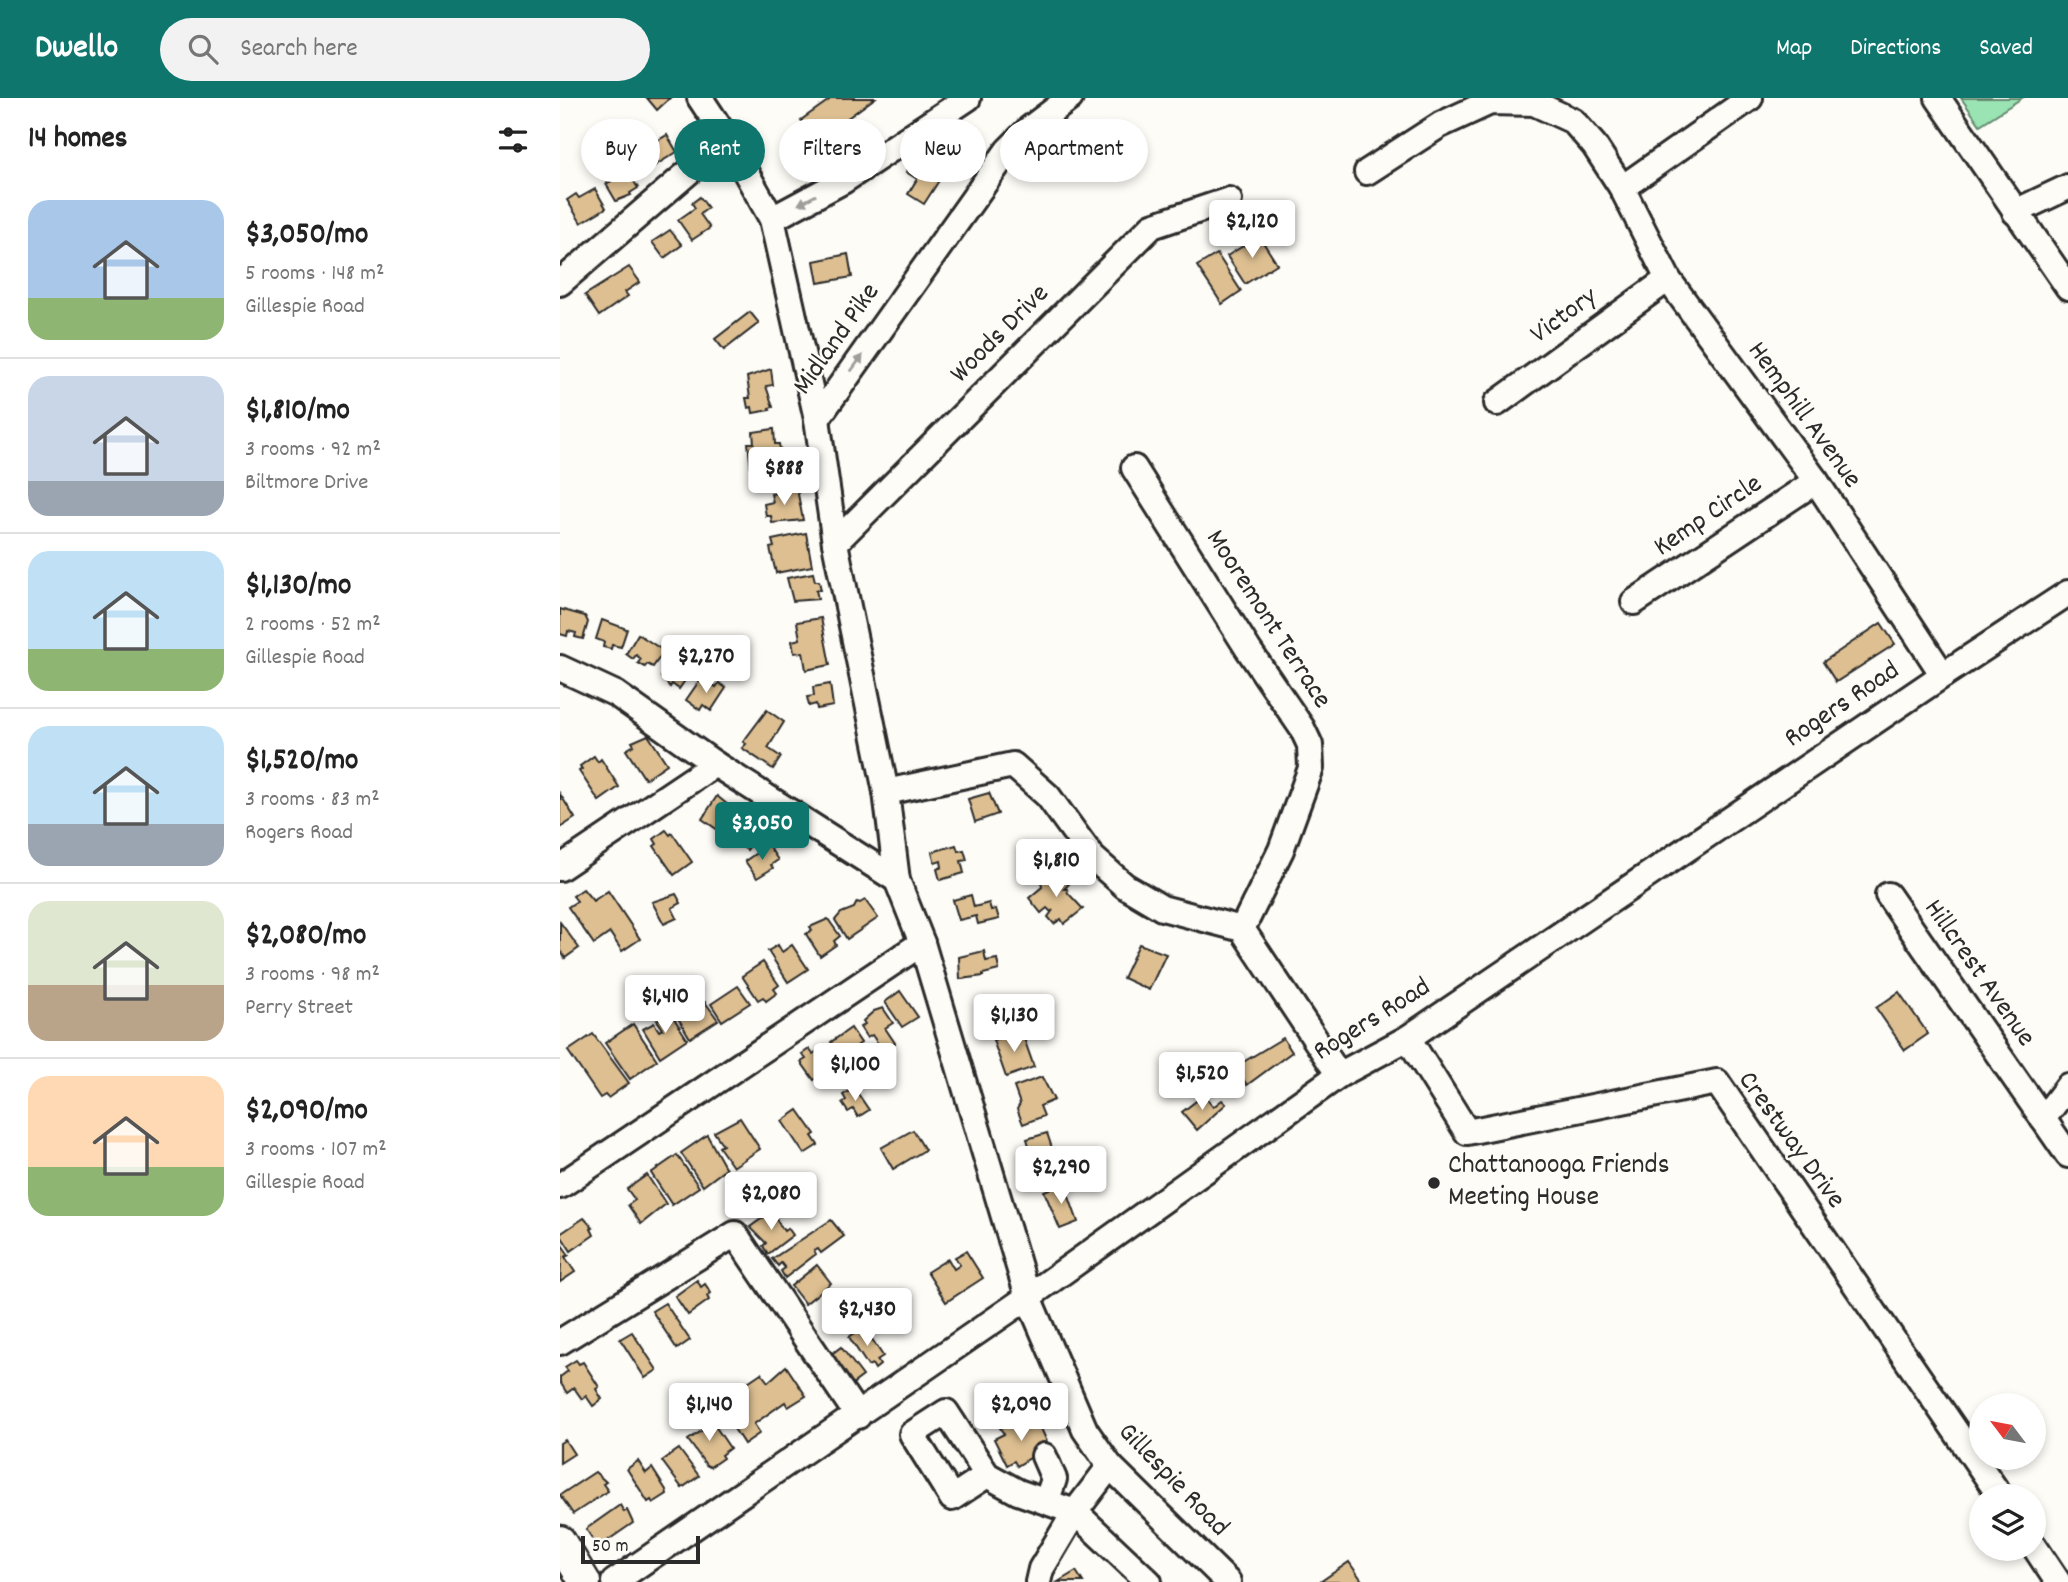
<!DOCTYPE html>
<html lang="en">
<head>
<meta charset="utf-8">
<style>
  :root { --surface:#fff; --page:#f2f2f2; --text:#222; --muted:#767676; --line:#e0e0e0; --accent:#0f766e }
  body { margin:0; font-family:Dekko,sans-serif; background:var(--page); color:var(--text); height:100vh; display:flex; flex-direction:column; font-size:26px; white-space:nowrap }
  * { box-sizing:border-box; margin:0 }
  p { font-size:23px; color:var(--muted) }
  .icon { flex:none; width:38px; height:38px; fill:none; stroke:currentColor; stroke-width:2; stroke-linecap:round; stroke-linejoin:round }
  .map { position:relative; flex:1; overflow:hidden }
  .details { display:flex; flex-direction:column; background:var(--surface); width:560px }
  .details>* { flex:none }
  .hud { position:absolute; left:21px; top:21px; width:665px; height:63px; display:flex; gap:14px }
  .needle { width:46px; rotate:302deg }
  .controls { position:absolute; left:1409px; top:1295px; display:grid; gap:14px }
  .controls a { display:grid; place-items:center; width:77px; height:77px; border-radius:50%; background:var(--surface); box-shadow:0 4px 10px #0003; font-size:35px }
  .scale { position:absolute; left:21px; bottom:18px; width:119px; box-sizing:border-box; padding-left:7px; border:4px solid #2b2b2b; border-top:0; font-size:19px; line-height:24px; white-space:nowrap; color:#2b2b2b; -webkit-text-stroke:5px #fdfcf7; paint-order:stroke }
  .price { position:absolute; translate:-50% -60px; padding:0 16px; border-radius:7px; background:#fff; color:#222; font-size:23px; line-height:46px; filter:drop-shadow(0 2px 4px #0008) }
  .price::after { content:''; position:absolute; left:50%; top:42px; width:21px; height:16px; margin-left:-10px; background:inherit; clip-path:polygon(0 0,100% 0,50% 100%) }
  .price.active { background:var(--accent); color:#fff }
  ul { padding:0; list-style:none }
  li { display:flex; align-items:center; gap:21px; height:175px; padding:0 28px }
  li+li { border-top:2px solid var(--line) }
  li span { display:grid; place-items:center; flex:none; width:196px; height:140px; border-radius:21px; color:#555 }
  li>.icon { margin-inline-start:auto }
  span .icon { width:84px; height:84px; fill:#fffc; stroke-width:1 }
  li b { font-size:30px }
  h2 { display:flex; justify-content:space-between; align-items:center; height:84px; padding:0 28px; font-size:30px }
  .chip { padding:0 24px; border-radius:32px; background:var(--surface); box-shadow:0 4px 10px #0003; font-size:24px; line-height:63px }
  .chip.active { background:var(--accent); color:#fff }
  header { display:flex; align-items:center; gap:42px; box-sizing:border-box; height:98px; padding:0 35px; background:var(--accent); color:#fff }
  header strong { font-size:33px }
  nav { display:flex; gap:38px; margin-inline-start:auto; font-size:24px }
  .search { width:490px; height:63px; background:var(--page); display:flex; align-items:center; gap:18px; box-sizing:border-box; padding:0 24px; border-radius:38px; color:var(--muted); font-size:26px }
  main { display:flex; flex:1; min-height:0 }
  .map>svg:first-child { display:block }
  .green { fill:#9ae3b2; stroke:#62876e; stroke-width:2 }
  .building { fill:#ddbf91; stroke:#2b2b2b; stroke-width:2 }
  .lines { fill:none; stroke-linecap:round; stroke-linejoin:round }
  .minor-casing { stroke:#2b2b2b; stroke-width:30 }
  .major-casing { stroke:#2b2b2b; stroke-width:35 }
  .minor { stroke:#fdfcf7; stroke-width:24 }
  .major { stroke:#fdfcf7; stroke-width:30 }
  .oneway { fill:#9e9e9b }
  .poi-dot { fill:#2b2b2b; stroke:#fdfcf7; stroke-width:2.5 }
  .labels { text-anchor:middle; dominant-baseline:central; stroke-width:5; stroke-linejoin:round; paint-order:stroke }
  .street-label { font-size:28px; fill:#2b2b2b; stroke:#fdfcf7 }
  .poi-label { font-size:28px; fill:#2b2b2b; stroke:#fdfcf7; text-anchor:start }
</style>
</head>
<body>
<header>
<strong>Dwello</strong>
<div class="search"><svg class="icon" aria-label="search" viewBox="0 0 24 24"><circle cx="10" cy="10" r="6"/><path d="M15 15l6 6"/></svg>Search here</div>
<nav><a>Map</a><a>Directions</a><a>Saved</a></nav>
</header>
<main>
<section class="details">
<h2>14 homes<svg class="icon" aria-label="filters" viewBox="0 0 24 24"><path d="M4 7h16M4 17h16"/><circle cx="9" cy="7" r="2"/><circle cx="15" cy="17" r="2"/></svg></h2>
<ul>
<li><span style="background:linear-gradient(#a9c7e8 70%,#8fb573 0)"><svg class="icon" aria-label="home" viewBox="0 0 24 24"><path d="M3 11l9-7 9 7M6 9v11h12V9"/></svg></span><div><b>$3,050/mo</b><p>5 rooms · 148 m²</p><p>Gillespie Road</p></div></li>
<li><span style="background:linear-gradient(#c9d6e8 75%,#9aa5b1 0)"><svg class="icon" aria-label="home" viewBox="0 0 24 24"><path d="M3 11l9-7 9 7M6 9v11h12V9"/></svg></span><div><b>$1,810/mo</b><p>3 rooms · 92 m²</p><p>Biltmore Drive</p></div></li>
<li><span style="background:linear-gradient(#bfe0f5 70%,#8fb573 0)"><svg class="icon" aria-label="home" viewBox="0 0 24 24"><path d="M3 11l9-7 9 7M6 9v11h12V9"/></svg></span><div><b>$1,130/mo</b><p>2 rooms · 52 m²</p><p>Gillespie Road</p></div></li>
<li><span style="background:linear-gradient(#bfe0f5 70%,#9aa5b1 0)"><svg class="icon" aria-label="home" viewBox="0 0 24 24"><path d="M3 11l9-7 9 7M6 9v11h12V9"/></svg></span><div><b>$1,520/mo</b><p>3 rooms · 83 m²</p><p>Rogers Road</p></div></li>
<li><span style="background:linear-gradient(#dfe7d0 60%,#b9a48a 0)"><svg class="icon" aria-label="home" viewBox="0 0 24 24"><path d="M3 11l9-7 9 7M6 9v11h12V9"/></svg></span><div><b>$2,080/mo</b><p>3 rooms · 98 m²</p><p>Perry Street</p></div></li>
<li><span style="background:linear-gradient(#ffd9b3 65%,#8fb573 0)"><svg class="icon" aria-label="home" viewBox="0 0 24 24"><path d="M3 11l9-7 9 7M6 9v11h12V9"/></svg></span><div><b>$2,090/mo</b><p>3 rooms · 107 m²</p><p>Gillespie Road</p></div></li>
</ul>
</section>
<div class="map">
<svg width="1508" height="1484" viewBox="0 0 1508 1484">
  <rect width="100%" height="100%" fill="#fdfcf7"/>
  <filter id="ink" filterUnits="userSpaceOnUse"><feTurbulence type="fractalNoise" baseFrequency=".0143" numOctaves="2"/><feDisplacementMap in="SourceGraphic" scale="14" xChannelSelector="R" yChannelSelector="G"/><feConvolveMatrix kernelMatrix="1 2 1 2 8 2 1 2 1" color-interpolation-filters="sRGB"/></filter>
  <g filter="url(#ink)">
    <!-- green -->
    <polygon class="green" points="1401,0 1462,0 1420,27"/>
    <!-- building -->
    <g class="building">
      <polygon points="87,0 110,0 97,12"/>
      <polygon points="272,0 315,0 256,43 241,22"/>
      <polygon points="107,37 117,54 84,74 74,57"/>
      <polygon points="368,58 387,70 364,106 348,96 357,81 346,74 353,63 361,68"/>
      <polygon points="65,69 78,90 70,95 71,97 56,103 46,86 57,80 54,76"/>
      <polygon points="35,91 46,110 21,125 7,102 16,96 19,100"/>
      <polygon points="140,99 148,110 140,116 150,130 132,142 118,122 135,110 132,105"/>
      <polygon points="110,132 122,147 104,160 92,144"/>
      <polygon points="699,138 717,166 685,186 667,158"/>
      <polygon points="288,156 292,179 258,185 254,163"/>
      <polygon points="657,156 681,193 662,206 637,168"/>
      <polygon points="69,169 80,184 65,194 68,198 39,218 25,197"/>
      <polygon points="190,214 199,225 164,252 155,241"/>
      <polygon points="211,271 213,287 206,288 213,309 209,310 210,312 193,315 192,309 188,310 186,300 190,300 187,279"/>
      <polygon points="214,331 215,346 219,346 221,356 209,360 210,370 191,371 188,345 194,345 193,334"/>
      <polygon points="237,391 243,422 212,425 211,418 206,418 204,406 213,404 211,396"/>
      <polygon points="246,435 252,468 216,475 210,450 214,449 212,442"/>
      <polygon points="253,475 255,483 259,483 261,492 256,492 258,501 233,503 227,480"/>
      <polygon points="0,511 25,518 28,524 23,541 15,539 16,535 8,533 7,538 0,536"/>
      <polygon points="261,520 270,567 246,572 243,554 234,555 232,543 240,541 237,524"/>
      <polygon points="42,522 67,531 61,549 52,547 51,551 43,549 44,544 36,541"/>
      <polygon points="1321,525 1335,546 1276,584 1263,564"/>
      <polygon points="78,536 104,553 93,569 87,566 85,569 78,565 81,561 76,557 73,561 66,556"/>
      <polygon points="116,556 135,568 119,591 112,586 110,589 101,579"/>
      <polygon points="142,579 156,589 159,585 166,590 151,613 143,607 140,612 126,602"/>
      <polygon points="270,586 273,608 257,611 256,606 249,608 247,599 254,598 253,589"/>
      <polygon points="207,612 224,624 208,650 221,659 213,671 182,650 186,646 183,644"/>
      <polygon points="88,637 107,666 85,681 66,652 74,647 72,644"/>
      <polygon points="34,658 38,664 41,661 59,689 39,703 19,673 22,671 20,668"/>
      <polygon points="429,695 438,716 415,724 408,701"/>
      <polygon points="0,696 15,720 0,730"/>
      <polygon points="157,698 200,733 187,752 142,721"/>
      <polygon points="106,732 110,737 112,735 132,764 114,777 94,748 97,746 94,741"/>
      <polygon points="208,747 218,762 211,767 213,770 197,780 185,763"/>
      <polygon points="396,747 398,753 404,752 407,762 401,763 404,775 380,782 377,771 382,769 381,763 375,765 372,754"/>
      <polygon points="498,773 509,786 504,791 507,791 508,795 523,811 504,826 501,821 494,826 488,819 493,812 491,814 487,810 481,815 469,800 482,789 481,784"/>
      <polygon points="23,791 33,803 48,793 80,841 62,853 50,835 34,846 8,809 17,803 13,798"/>
      <polygon points="116,796 121,805 112,810 117,820 104,826 92,804"/>
      <polygon points="411,797 414,809 429,805 431,812 436,811 439,821 418,826 416,818 399,822 393,802"/>
      <polygon points="305,802 318,820 287,841 275,822 281,815 294,810 297,804 300,805"/>
      <polygon points="268,821 280,838 274,843 276,847 260,858 246,836 252,832 250,829"/>
      <polygon points="0,824 19,850 5,860 0,852"/>
      <polygon points="579,846 606,856 589,892 563,880"/>
      <polygon points="218,847 222,854 232,847 248,871 228,884 208,853"/>
      <polygon points="424,853 426,863 437,861 439,872 423,876 423,878 400,881 399,859"/>
      <polygon points="203,864 219,887 214,891 217,895 206,903 203,899 198,902 182,878"/>
      <polygon points="178,888 190,905 162,923 151,906"/>
      <polygon points="340,893 358,919 342,929 325,904"/>
      <polygon points="1339,894 1368,936 1345,952 1316,910"/>
      <polygon points="445,903 449,914 444,915 448,927 430,932 425,917 423,917 423,910"/>
      <polygon points="145,904 158,922 130,940 118,920"/>
      <polygon points="323,910 333,925 325,930 335,945 323,953 312,937 307,940 300,929 305,926 303,923 314,913"/>
      <polygon points="110,914 127,941 100,959 83,931 94,925 99,933 103,931 97,922"/>
      <polygon points="73,926 97,962 70,981 45,945"/>
      <polygon points="291,930 301,945 281,959 271,944"/>
      <polygon points="461,932 474,969 446,979 433,942"/>
      <polygon points="33,936 69,985 48,1000 45,997 40,1000 8,953"/>
      <polygon points="723,940 732,954 687,987 675,969"/>
      <polygon points="249,951 253,956 260,951 273,969 254,982 241,964 246,961 242,956"/>
      <polygon points="482,979 494,1002 480,1008 484,1018 463,1026 457,1011 460,1006 454,989"/>
      <polygon points="294,990 309,1012 298,1019 293,1011 288,1014 282,1005 286,1002 283,997"/>
      <polygon points="644,997 653,1009 662,1002 666,1006 637,1032 622,1014"/>
      <polygon points="238,1012 255,1036 252,1038 258,1047 244,1056 222,1023"/>
      <polygon points="180,1020 200,1051 173,1069 159,1049 163,1047 154,1034"/>
      <polygon points="353,1032 365,1052 333,1071 321,1050"/>
      <polygon points="487,1035 499,1071 478,1078 467,1041"/>
      <polygon points="147,1037 166,1071 143,1088 121,1055"/>
      <polygon points="117,1057 139,1089 112,1107 91,1075"/>
      <polygon points="87,1077 106,1106 81,1126 68,1107 75,1102 67,1091"/>
      <polygon points="504,1085 518,1124 500,1131 484,1093"/>
      <polygon points="211,1114 224,1133 228,1130 233,1137 208,1156 203,1148 206,1145 190,1129"/>
      <polygon points="24,1120 33,1130 31,1131 34,1137 11,1153 0,1136"/>
      <polygon points="271,1122 284,1138 261,1155 258,1151 254,1153 256,1156 225,1180 221,1173 225,1170 221,1165 218,1168 212,1161"/>
      <polygon points="2,1147 9,1157 5,1159 15,1174 0,1184"/>
      <polygon points="406,1153 423,1180 386,1204 367,1174 388,1161 394,1171 400,1167 395,1159"/>
      <polygon points="257,1167 271,1185 245,1206 231,1188"/>
      <polygon points="137,1182 141,1189 145,1186 151,1195 147,1198 149,1202 128,1217 115,1198"/>
      <polygon points="105,1205 130,1242 117,1251 92,1213"/>
      <polygon points="304,1229 323,1258 317,1262 320,1267 315,1271 312,1266 308,1268 289,1239"/>
      <polygon points="72,1234 97,1272 85,1280 60,1241"/>
      <polygon points="281,1249 303,1278 287,1290 265,1261"/>
      <polygon points="16,1262 19,1266 23,1264 39,1289 36,1291 42,1301 33,1308 26,1298 22,1301 14,1290 7,1295 0,1284 0,1279 8,1273 5,1269"/>
      <polygon points="226,1268 246,1298 228,1309 225,1304 194,1326 200,1335 184,1346 160,1309 176,1299 179,1303 185,1299 179,1290 201,1275 208,1284"/>
      <polygon points="149,1319 170,1350 161,1357 163,1360 150,1369 146,1367 128,1342 143,1332 139,1326"/>
      <polygon points="456,1322 459,1329 467,1325 470,1331 479,1326 489,1348 457,1368 454,1363 447,1367 434,1341 444,1336 440,1330"/>
      <polygon points="5,1342 14,1356 0,1365 0,1345"/>
      <polygon points="119,1351 139,1378 122,1390 102,1363"/>
      <polygon points="78,1363 86,1375 92,1370 106,1392 107,1396 93,1405 91,1402 88,1404 67,1371"/>
      <polygon points="35,1374 46,1384 43,1386 48,1393 13,1416 0,1397"/>
      <polygon points="60,1407 64,1414 67,1412 73,1425 38,1449 26,1431"/>
      <polygon points="789,1464 803,1484 760,1484"/>
      <polygon points="516,1473 523,1484 498,1484"/>
    </g>
    <g class="lines">
      <!-- minor casing -->
      <g class="minor-casing">
        <g id="minor">
          <polyline points="140,0 167,41 212,121 257,321 275,445 326,694 337,782 362,845 468,1199 525,1332 550,1368 668,1484"/>
          <polyline points="1378,0 1508,189"/>
          <polyline points="807,74 880,27 930,4 974,5 1013,23 1034,47 1062,90 1108,181 1256,383 1383,577"/>
          <polyline points="1062,90 1190,0"/>
          <polyline points="1455,114 1508,89"/>
          <polyline points="212,121 283,83 408,0"/>
          <polyline points="0,185 167,41"/>
          <polyline points="937,305 1108,181"/>
          <polyline points="257,321 448,52 469,31 510,0"/>
          <polyline points="574,370 688,551 742,630 750,647 751,670 721,752 682,831"/>
          <polyline points="275,445 592,128 669,102"/>
          <polyline points="1074,504 1256,383"/>
          <polyline points="0,570 56,596 155,666 337,782"/>
          <polyline points="326,694 453,667 488,698 533,760 565,788 602,810 682,831 779,977"/>
          <polyline points="0,770 155,666"/>
          <polyline points="1328,797 1508,1057"/>
          <polyline points="848,940 907,1034 1157,984 1440,1398"/>
          <polyline points="1483,1021 1508,988"/>
          <polyline points="0,1088 362,845"/>
          <polyline points="0,1244 175,1136 298,1318"/>
          <polyline points="484,1358 494,1381 487,1402"/>
          <polyline points="550,1368 515,1414 589,1484"/>
          <polyline points="427,1377 392,1400 352,1336 386,1314 427,1377 458,1394 515,1414 481,1471 478,1484"/>
          <polyline points="1474,1448 1498,1484"/>
          <polyline points="54,1484 468,1199 779,977 848,940 1383,577 1508,495"/>
        </g>
      </g>
      <!-- major casing -->
      <g class="major-casing">
        <polyline id="major" points="0,1443 25,1484"/>
      </g>
      <!-- minor -->
      <use href="#minor" class="minor"/>
      <!-- major -->
      <use href="#major" class="major"/>
    </g>
    <!-- one-way arrows -->
    <defs><path id="oneway-solid" d="M-6-.8H1V-3.2L6.5 0L1 3.2V.8H-6Z" transform="scale(1.75)"/></defs>
    <g class="oneway">
      <use href="#oneway-solid" transform="translate(247 102) rotate(152)"/>
      <use href="#oneway-solid" transform="translate(297 265) rotate(-54)"/>
    </g>
  </g>
  <!-- markers -->
  <circle class="poi-dot" cx="874" cy="1085" r="7"/>
  <g class="labels">
    <!-- street labels -->
    <g class="street-label">
      <text transform="translate(1005 219) rotate(-36)">Victory</text>
      <text transform="translate(441 237) rotate(-45)">Woods Drive</text>
      <text transform="translate(278 242) rotate(-55)">Midland Pike</text>
      <text transform="translate(1243 318) rotate(54)">Hemphill Avenue</text>
      <text transform="translate(1149 419) rotate(-34)">Kemp Circle</text>
      <text transform="translate(707 522) rotate(57)">Mooremont Terrace</text>
      <text transform="translate(1283 608) rotate(-34)">Rogers Road</text>
      <text transform="translate(1418 876) rotate(55)">Hillcrest Avenue</text>
      <text transform="translate(813 923) rotate(-32)">Rogers Road</text>
      <text transform="translate(1230 1043) rotate(54)">Crestway Drive</text>
      <text transform="translate(612 1383) rotate(46)">Gillespie Road</text>
    </g>
    <!-- poi labels -->
    <g class="poi-label">
      <text x="888" y="1069">Chattanooga Friends<tspan x="888" dy="32">Meeting House</tspan></text>
    </g>
  </g>
</svg>
<div class="controls">
<a><svg class="needle" viewBox="-14 -14 28 28"><path d="M0-13l5 13h-10z" fill="#e53935"/><path d="M0 13l5-13h-10z" fill="#767676"/></svg></a>
<a><svg class="icon" aria-label="layers" viewBox="0 0 24 24"><path d="M12 4l9 5-9 5-9-5zM3 14l9 5 9-5"/></svg></a>
</div>
<div class="scale">50 m</div>
<b class="price" style="left:692px;top:162px">$2,120</b>
<b class="price" style="left:224px;top:409px">$888</b>
<b class="price" style="left:146px;top:597px">$2,270</b>
<b class="price active" style="left:202px;top:764px">$3,050</b>
<b class="price" style="left:496px;top:801px">$1,810</b>
<b class="price" style="left:105px;top:937px">$1,410</b>
<b class="price" style="left:454px;top:956px">$1,130</b>
<b class="price" style="left:295px;top:1005px">$1,100</b>
<b class="price" style="left:642px;top:1014px">$1,520</b>
<b class="price" style="left:501px;top:1108px">$2,290</b>
<b class="price" style="left:211px;top:1134px">$2,080</b>
<b class="price" style="left:307px;top:1250px">$2,430</b>
<b class="price" style="left:149px;top:1345px">$1,140</b>
<b class="price" style="left:461px;top:1345px">$2,090</b>
<div class="hud">
<a class="chip">Buy</a>
<a class="chip active">Rent</a>
<a class="chip">Filters</a>
<a class="chip">New</a>
<a class="chip">Apartment</a>
</div>
</div>
</main>
</body>
</html>
